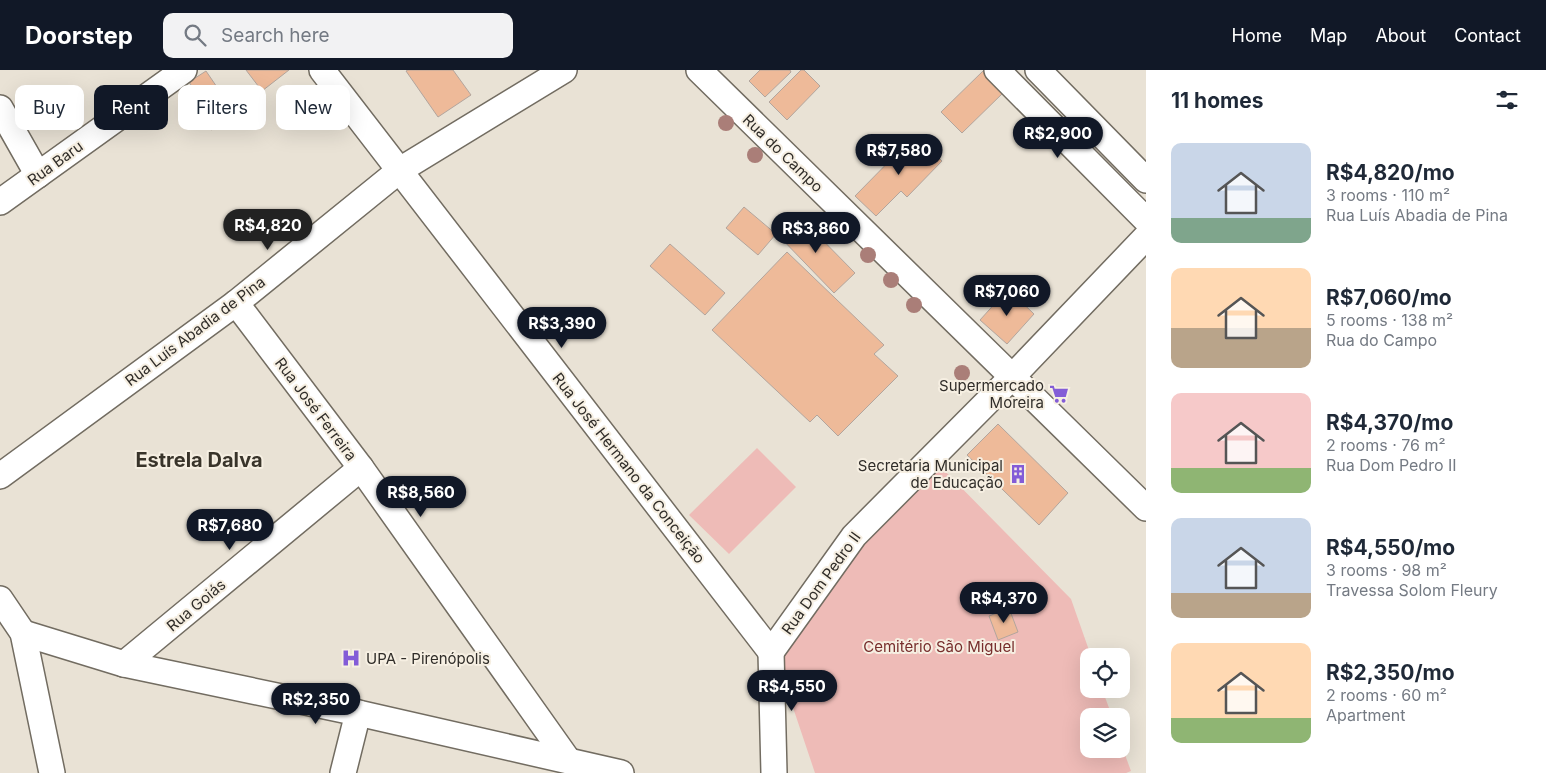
<!DOCTYPE html>
<html lang="en">
<head>
<meta charset="utf-8">
<style>
  :root { --surface:#fff; --page:#f2f2f3; --text:#1f2937; --muted:#747a83; --accent:#111827 }
  body { margin:0; font-family:Inter,sans-serif; background:var(--page); color:var(--text); height:100vh; display:flex; flex-direction:column; font-size:19px; white-space:nowrap }
  * { box-sizing:border-box; margin:0 }
  p { font-size:16px; color:var(--muted) }
  .icon { flex:none; width:28px; height:28px; fill:none; stroke:currentColor; stroke-width:2; stroke-linecap:round; stroke-linejoin:round }
  .map { position:relative; flex:1; overflow:hidden }
  .details { display:flex; flex-direction:column; background:var(--surface); width:400px }
  .details>* { flex:none }
  .guide { position:absolute; left:15px; top:15px; width:475px; height:45px; display:flex; gap:10px }
  .controls { position:absolute; left:1080px; top:578px; display:grid; gap:10px }
  .controls a { display:grid; place-items:center; width:50px; height:50px; border-radius:10px; background:var(--surface); box-shadow:0 5px 20px #0002; font-size:25px }
  .price { position:absolute; translate:-50% -42px; padding:0 11px; border-radius:18px; background:var(--accent); color:#fff; font-size:16px; line-height:32px; filter:drop-shadow(0 1px 2px #0008) }
  .price::after { content:''; position:absolute; left:50%; top:30px; width:15px; height:11px; margin-left:-8px; background:inherit; clip-path:polygon(0 0,100% 0,50% 100%) }
  .price.selected { background:#222; color:#fff }
  ul { padding:0; list-style:none }
  li { display:flex; align-items:center; gap:15px; height:125px; padding:0 25px }
  li span { display:grid; place-items:center; flex:none; width:140px; height:100px; border-radius:10px; color:#555 }
  li>.icon { margin-inline-start:auto }
  span .icon { width:60px; height:60px; fill:#fffc; stroke-width:1 }
  li b { font-size:21px }
  h2 { display:flex; justify-content:space-between; align-items:center; height:60px; padding:0 25px; font-size:21px }
  .pill { padding:0 18px; border-radius:10px; background:var(--surface); box-shadow:0 5px 20px #0002; font-size:18px; line-height:45px }
  .pill.selected { background:var(--accent); color:#fff }
  header { display:flex; align-items:center; gap:30px; box-sizing:border-box; height:70px; padding:0 25px; background:var(--accent); color:#fff }
  header strong { font-size:24px }
  nav { display:flex; gap:28px; margin-inline-start:auto; font-size:18px }
  .search { width:350px; height:45px; background:var(--page); display:flex; align-items:center; gap:12px; box-sizing:border-box; padding:0 18px; border-radius:10px; color:var(--muted); font-size:19px }
  main { display:flex; flex:1; min-height:0 }
  .map>svg:first-child { display:block }
  .green { fill:#eebbb7 }
  .building { fill:#eeba99; stroke:#b2a59d }
  .lines { fill:none; stroke-linecap:round; stroke-linejoin:round }
  .minor-casing { stroke:#726c61; stroke-width:28 }
  .minor { stroke:#fff; stroke-width:25 }
  .tree { fill:#aa7e78 }
  .labels { text-anchor:middle; dominant-baseline:central; stroke-width:4; stroke-linejoin:round; paint-order:stroke }
  .street-label { font-size:15px; fill:#302d29; stroke:#f6efe2 }
  .poi-label { font-size:15px; fill:#302d29; stroke:#f6efe2; text-anchor:end }
  .park-label { font-size:15px; fill:#772d2c; stroke:#f6efe2 }
  .district-label { font-size:20px; font-weight:bold; fill:#39342a; stroke:#f6efe2 }
</style>
</head>
<body>
<header>
<strong>Doorstep</strong>
<div class="search"><svg class="icon" aria-label="search" viewBox="0 0 24 24"><circle cx="10" cy="10" r="6"/><path d="M15 15l6 6"/></svg>Search here</div>
<nav><a>Home</a><a>Map</a><a>About</a><a>Contact</a></nav>
</header>
<main>
<div class="map">
<svg width="1146" height="703" viewBox="0 0 1146 703">
  <rect width="100%" height="100%" fill="#e9e2d5"/>
  <!-- green -->
  <g class="green">
    <polygon points="757,378 796,417 729,484 689,445"/>
    <polygon points="936,392 1071,529 1091,586 1089,586 1089,619 1102,619 1112,646 1089,646 1089,679 1121,679 1121,674 1131,701 1126,703 815,703 776,587 859,470"/>
  </g>
  <!-- building -->
  <g class="building">
    <polygon points="246,0 289,0 262,21"/>
    <polygon points="408,0 453,0 471,25 438,47 406,1"/>
    <polygon points="760,0 790,0 791,2 765,27 749,11"/>
    <polygon points="801,0 804,0 820,16 787,50 769,32"/>
    <polygon points="206,1 236,45 211,60 192,32 199,27 189,12"/>
    <polygon points="983,1 1004,22 962,63 941,42"/>
    <polygon points="915,65 942,91 907,127 901,121 876,146 855,126"/>
    <polygon points="744,137 776,164 758,185 726,158"/>
    <polygon points="797,144 855,203 834,223 777,164"/>
    <polygon points="670,174 725,223 705,245 650,196"/>
    <polygon points="787,182 884,275 874,284 898,306 838,366 817,345 810,352 712,260"/>
    <polygon points="1008,219 1034,244 1007,274 980,250"/>
    <polygon points="998,354 1068,423 1039,455 967,385"/>
    <polygon points="1009,538 1018,562 998,570 989,546"/>
  </g>
  <g class="lines">
    <!-- minor casing -->
    <g class="minor-casing">
      <g id="minor">
        <polyline points="322,0 771,582"/>
        <polyline points="699,0 1146,438"/>
        <polyline points="997,0 1146,150"/>
        <polyline points="1038,0 1146,110"/>
        <polyline points="0,38 38,105"/>
        <polyline points="0,132 184,0"/>
        <polyline points="236,233 361,398 568,690"/>
        <polyline points="0,406 236,233 400,100 564,0"/>
        <polyline points="0,529 23,563 52,703"/>
        <polyline points="23,563 124,594 358,643 621,703"/>
        <polyline points="771,582 854,466 1012,307 1146,167"/>
        <polyline points="771,582 774,703"/>
        <polyline points="124,594 361,398"/>
        <polyline points="343,703 358,643"/>
      </g>
    </g>
    <!-- minor -->
    <use href="#minor" class="minor"/>
  </g>
  <!-- trees -->
  <g class="tree">
    <circle cx="726" cy="53" r="8"/>
    <circle cx="755" cy="85" r="8"/>
    <circle cx="839" cy="160" r="8"/>
    <circle cx="868" cy="185" r="8"/>
    <circle cx="891" cy="210" r="8"/>
    <circle cx="914" cy="235" r="8"/>
    <circle cx="962" cy="303" r="8"/>
  </g>
  <!-- icons -->
  <defs>
    <g id="supermarket-bare" transform="scale(1.5)"><path d="M-6-5.5h2.5l.6 2H6L4.5 2H-2.5L-4.4-4H-6ZM-1.5 3.2a1.3 1.3 0 1 0 .1 0ZM3 3.2a1.3 1.3 0 1 0 .1 0Z" fill="#835cd7" stroke="#f6efe2" stroke-width="2.5" paint-order="stroke"/></g>
    <g id="building-bare" transform="scale(1.5)"><path d="M-4-6H4V6H1V3H-1V6H-4ZM-2.5-4.3h1.7v1.8h-1.7ZM.8-4.3h1.7v1.8H.8ZM-2.5-1h1.7V.8h-1.7ZM.8-1h1.7V.8H.8Z" fill="#835cd7" stroke="#f6efe2" stroke-width="2.5" paint-order="stroke"/></g>
    <g id="hospital-bare" transform="scale(1.5)"><path d="M-5-5h3v3.5h4V-5h3V5h-3V1.5h-4V5h-3Z" fill="#835cd7" stroke="#f6efe2" stroke-width="2.5" paint-order="stroke"/></g>
  </defs>
  <g fill-rule="evenodd">
    <use href="#supermarket-bare" x="1059" y="324"/>
    <use href="#building-bare" x="1018" y="404"/>
    <use href="#hospital-bare" x="351" y="588"/>
  </g>
  <g class="labels">
    <!-- street labels -->
    <g class="street-label">
      <text transform="translate(783 83) rotate(44)">Rua do Campo</text>
      <text transform="translate(55 93) rotate(-36)">Rua Baru</text>
      <text transform="translate(195 261) rotate(-37)">Rua Luís Abadia de Pina</text>
      <text transform="translate(316 339) rotate(53)">Rua José Ferreira</text>
      <text transform="translate(629 398) rotate(52)">Rua José Hermano da Conceição</text>
      <text transform="translate(821 513) rotate(-54)">Rua Dom Pedro II</text>
      <text transform="translate(196 535) rotate(-40)">Rua Goiás</text>
    </g>
    <!-- poi labels -->
    <g class="poi-label">
      <text x="1044" y="315">Supermercado<tspan x="1044" dy="17">Moreira</tspan></text>
      <text x="1003" y="395">Secretaria Municipal<tspan x="1003" dy="17">de Educação</tspan></text>
      <text x="366" y="588" text-anchor="start">UPA - Pirenópolis</text>
    </g>
    <!-- park labels -->
    <g class="park-label">
      <text x="939" y="576">Cemitério São Miguel</text>
    </g>
    <!-- district labels -->
    <g class="district-label">
      <text x="199" y="390">Estrela Dalva</text>
    </g>
  </g>
</svg>
<div class="controls">
<a><svg class="icon" aria-label="locate" viewBox="0 0 24 24"><circle cx="12" cy="12" r="6"/><path d="M12 2v4M12 18v4M2 12h4M18 12h4"/></svg></a>
<a><svg class="icon" aria-label="layers" viewBox="0 0 24 24"><path d="M12 4l9 5-9 5-9-5zM3 14l9 5 9-5"/></svg></a>
</div>
<b class="price" style="left:1058px;top:89px">R$2,900</b>
<b class="price" style="left:899px;top:106px">R$7,580</b>
<b class="price selected" style="left:268px;top:181px">R$4,820</b>
<b class="price" style="left:816px;top:184px">R$3,860</b>
<b class="price" style="left:1007px;top:247px">R$7,060</b>
<b class="price" style="left:562px;top:279px">R$3,390</b>
<b class="price" style="left:421px;top:448px">R$8,560</b>
<b class="price" style="left:230px;top:481px">R$7,680</b>
<b class="price" style="left:1004px;top:554px">R$4,370</b>
<b class="price" style="left:792px;top:642px">R$4,550</b>
<b class="price" style="left:316px;top:655px">R$2,350</b>
<div class="guide">
<a class="pill">Buy</a>
<a class="pill selected">Rent</a>
<a class="pill">Filters</a>
<a class="pill">New</a>
</div>
</div>
<section class="details">
<h2>11 homes<svg class="icon" aria-label="filters" viewBox="0 0 24 24"><path d="M4 7h16M4 17h16"/><circle cx="9" cy="7" r="2"/><circle cx="15" cy="17" r="2"/></svg></h2>
<ul>
<li><span style="background:linear-gradient(#c9d6e8 75%,#7fa58c 0)"><svg class="icon" aria-label="home" viewBox="0 0 24 24"><path d="M3 11l9-7 9 7M6 9v11h12V9"/></svg></span><div><b>R$4,820/mo</b><p>3 rooms · 110 m²</p><p>Rua Luís Abadia de Pina</p></div></li>
<li><span style="background:linear-gradient(#ffd9b3 60%,#b9a48a 0)"><svg class="icon" aria-label="home" viewBox="0 0 24 24"><path d="M3 11l9-7 9 7M6 9v11h12V9"/></svg></span><div><b>R$7,060/mo</b><p>5 rooms · 138 m²</p><p>Rua do Campo</p></div></li>
<li><span style="background:linear-gradient(#f6c9c9 75%,#8fb573 0)"><svg class="icon" aria-label="home" viewBox="0 0 24 24"><path d="M3 11l9-7 9 7M6 9v11h12V9"/></svg></span><div><b>R$4,370/mo</b><p>2 rooms · 76 m²</p><p>Rua Dom Pedro II</p></div></li>
<li><span style="background:linear-gradient(#c9d6e8 75%,#b9a48a 0)"><svg class="icon" aria-label="home" viewBox="0 0 24 24"><path d="M3 11l9-7 9 7M6 9v11h12V9"/></svg></span><div><b>R$4,550/mo</b><p>3 rooms · 98 m²</p><p>Travessa Solom Fleury</p></div></li>
<li><span style="background:linear-gradient(#ffd9b3 75%,#8fb573 0)"><svg class="icon" aria-label="home" viewBox="0 0 24 24"><path d="M3 11l9-7 9 7M6 9v11h12V9"/></svg></span><div><b>R$2,350/mo</b><p>2 rooms · 60 m²</p><p>Apartment</p></div></li>
</ul>
</section>
</main>
</body>
</html>
